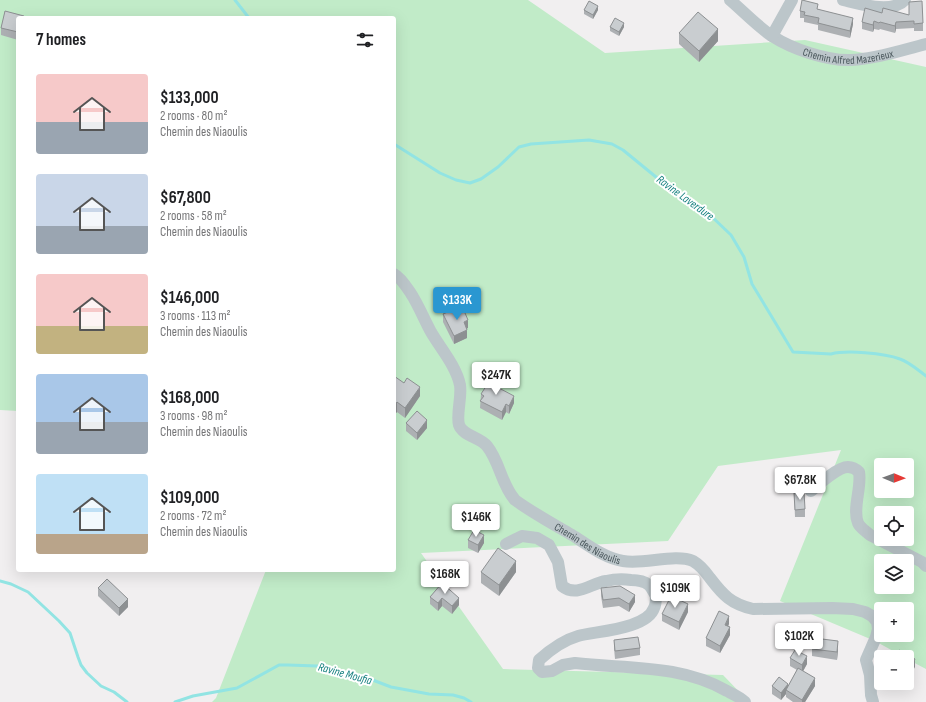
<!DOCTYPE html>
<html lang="en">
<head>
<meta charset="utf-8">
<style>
  :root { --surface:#fff; --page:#f6f6f6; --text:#202124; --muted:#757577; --accent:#2a97d1 }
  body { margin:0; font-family:"Sofia Sans Condensed",sans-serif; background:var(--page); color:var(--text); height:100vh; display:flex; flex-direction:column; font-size:15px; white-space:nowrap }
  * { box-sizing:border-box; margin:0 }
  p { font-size:13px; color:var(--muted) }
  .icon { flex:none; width:22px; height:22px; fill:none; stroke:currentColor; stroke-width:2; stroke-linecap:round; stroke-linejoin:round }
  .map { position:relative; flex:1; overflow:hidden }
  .sheet { position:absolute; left:16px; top:16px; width:380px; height:556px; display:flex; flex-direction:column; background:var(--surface); border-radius:4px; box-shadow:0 4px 16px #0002 }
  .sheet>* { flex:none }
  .needle { width:26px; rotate:91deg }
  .tools { position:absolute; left:874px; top:458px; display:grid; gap:8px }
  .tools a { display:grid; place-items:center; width:40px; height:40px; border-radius:4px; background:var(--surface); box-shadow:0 4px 16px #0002; font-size:20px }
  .price { position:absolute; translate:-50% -34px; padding:0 9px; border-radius:4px; background:#fff; color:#222; font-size:13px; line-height:26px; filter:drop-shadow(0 1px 2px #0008) }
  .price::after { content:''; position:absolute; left:50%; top:24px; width:12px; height:9px; margin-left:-6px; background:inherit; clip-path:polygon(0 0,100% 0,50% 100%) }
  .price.selected { background:var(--accent); color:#fff }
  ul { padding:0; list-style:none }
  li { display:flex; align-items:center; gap:12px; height:100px; padding:0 20px }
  li span { display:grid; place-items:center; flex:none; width:112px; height:80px; border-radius:4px; color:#555 }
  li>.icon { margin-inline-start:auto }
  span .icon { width:48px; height:48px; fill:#fffc; stroke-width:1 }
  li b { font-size:17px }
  h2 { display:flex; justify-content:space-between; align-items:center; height:48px; padding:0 20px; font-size:17px }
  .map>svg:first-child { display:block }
  .green { fill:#c1ebc8; fill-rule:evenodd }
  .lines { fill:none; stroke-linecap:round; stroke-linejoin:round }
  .stream { stroke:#92e4e3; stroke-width:3 }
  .street { stroke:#bcc6ca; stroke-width:12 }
  .wall { fill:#adb0b3 }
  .shaded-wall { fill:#8d9092 }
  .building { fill:#c9cdd0; stroke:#8d9092 }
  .labels { text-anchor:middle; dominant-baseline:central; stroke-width:4; stroke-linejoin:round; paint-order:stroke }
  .street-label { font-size:11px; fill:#49565b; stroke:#fff }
  .water-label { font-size:12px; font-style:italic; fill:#178180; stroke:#fff }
</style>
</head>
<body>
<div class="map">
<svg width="926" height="702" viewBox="0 0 926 702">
  <rect width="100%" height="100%" fill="#f1eff0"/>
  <!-- green -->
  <path class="green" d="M 0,0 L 528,0 L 605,53 L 805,40 L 926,67 L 926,669 L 907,659 L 907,657 L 904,657 L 875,641 L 780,601 L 841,450 L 718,466 L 668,541 L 421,553 L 503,669 L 723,675 L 749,702 L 212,702 L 216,698 L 266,570 L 394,570 L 394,18 L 18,18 L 18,411 L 0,410 ZM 881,465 L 907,465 L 907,491 L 881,491 ZM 881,513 L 907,513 L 907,539 L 881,539 ZM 881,561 L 907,561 L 907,587 L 881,587 ZM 881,609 L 907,609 L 907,635 L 881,635 Z"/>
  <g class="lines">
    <!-- stream -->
    <g class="stream">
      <polyline points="235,0 249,18"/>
      <path d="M 394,144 L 440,173 L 456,180 L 470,183 L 481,179 L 498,167 L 519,147 L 531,144 L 589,140 L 612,144 L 623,150 L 678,195 L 709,214 L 731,235 L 744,257 L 752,284 L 793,352 L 831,354 C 846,350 884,353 900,359 C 909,362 918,370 926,376"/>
      <polyline points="0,581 11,584 28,592 59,621 70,633 78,657 81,665 87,673 101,686 114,692 127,702"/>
      <polyline points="175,702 193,696 237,688 279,665 288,665 317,666 370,679 391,687 429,694 453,695 464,698 471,702"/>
    </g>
    <!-- street -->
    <g class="street">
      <path id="s1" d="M 730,0 C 744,12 757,26 772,36 C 792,49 827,61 851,60 C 876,59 902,50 926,44"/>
      <path d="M 843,0 C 860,4 892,14 905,0"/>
      <polyline points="772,36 792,0"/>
      <path id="s2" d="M 394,274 C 400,277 406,286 410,292 C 418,304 424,319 431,332 C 441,349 456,366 460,385 C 462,398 456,414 459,425 C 463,436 480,437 487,446 C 500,462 501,484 515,500 C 533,513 553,524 572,535 C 588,545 604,558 623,561 C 644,565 675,553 693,561 C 700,565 705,571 710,578 C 723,595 731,604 753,609 L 832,608 L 853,609 L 865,612 L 872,616 L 877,622 L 878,629 L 876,637 L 866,660 L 870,675 L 871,695 L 873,702"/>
      <path d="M 811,491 C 819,484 838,467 848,467 C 853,467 856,469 859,472 C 862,487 852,509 858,523 C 860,528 866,531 870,535 L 922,562 L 926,566"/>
      <path d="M 506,544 L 522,536 L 537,538 L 549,545 L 558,562 L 562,586 C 577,598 591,583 606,581 C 615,579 623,579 631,580 C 637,580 644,581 649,585 C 652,588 654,593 656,596 C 656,599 656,604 654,608 C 647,629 597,631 578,636 C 564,640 550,650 539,660 L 538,668 L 542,672 L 552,671 L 563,665 L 575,663 C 626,669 680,664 727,691 C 733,694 740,697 745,702"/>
    </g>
  </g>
  <!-- wall -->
  <g class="wall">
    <polygon points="909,2 923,23 923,31 914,31 914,28 896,29 895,33 880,29 879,30 874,29 873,32 862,29 862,22 882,13 909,15"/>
    <polygon points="818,9 853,24 850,38 818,30 818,25 804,22 804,18 800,18 800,11"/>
    <polygon points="584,10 598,10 593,19 584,14"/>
    <polygon points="5,11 24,16 24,18 18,18 18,40 1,35 1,28"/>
    <polygon points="610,27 624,27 619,36 610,31"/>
    <polygon points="679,33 718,41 699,62 679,44"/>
    <polygon points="443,314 468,328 466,328 467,338 454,344 443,322"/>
    <polygon points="394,376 420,396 405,418 397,412 394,415"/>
    <polygon points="500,388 514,403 509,414 506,412 502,420 480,408 481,394"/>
    <polygon points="406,423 427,428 417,440 406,431"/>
    <polygon points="794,493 805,509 805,517 795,517"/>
    <polygon points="468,540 484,543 478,553 468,548"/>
    <polygon points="481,572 516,572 499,596 481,583"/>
    <polygon points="442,583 459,605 452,614 442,606 438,611 430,604 430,597"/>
    <polygon points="98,588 128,607 119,616 98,596"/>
    <polygon points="601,588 635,602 629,612 619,606 603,608 601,596"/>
    <polygon points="688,612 679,630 662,621 662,614"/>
    <polygon points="729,624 728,626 730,635 720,653 706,646 706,638"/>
    <polygon points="614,640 640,648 640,655 615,659 614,648"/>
    <polygon points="812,649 838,649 837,660 812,656"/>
    <polygon points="790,658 807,664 803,671 815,686 805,702 793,702 786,697 786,694 781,700 772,694 772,686 788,686 797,670 790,666"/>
    <polygon points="890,683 906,683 902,690"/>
  </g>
  <!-- shaded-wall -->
  <g class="shaded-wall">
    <polygon points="598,6 598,10 593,19 593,15"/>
    <polygon points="853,18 853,24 850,38 850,31"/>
    <polygon points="874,21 874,29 873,32 873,25"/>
    <polygon points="896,22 896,29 895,33 895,26"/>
    <polygon points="624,23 624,27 619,36 619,32"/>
    <polygon points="718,29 718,41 699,62 699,51"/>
    <polygon points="468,320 468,328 464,330 464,322"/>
    <polygon points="467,330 467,338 454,344 454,336"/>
    <polygon points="500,382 500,390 497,387"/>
    <polygon points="420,387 420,396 405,418 405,408"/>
    <polygon points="514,396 514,403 509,414 509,406"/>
    <polygon points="397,402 397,412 394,415 394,406"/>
    <polygon points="506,404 506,412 502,420 502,412"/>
    <polygon points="427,420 427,428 417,440 417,433"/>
    <polygon points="484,535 484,543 478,553 478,545"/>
    <polygon points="516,561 516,572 499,596 499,585"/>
    <polygon points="635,595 635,602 629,612 629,604"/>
    <polygon points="442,598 442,606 438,611 438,603"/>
    <polygon points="459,598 459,605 452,614 452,606"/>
    <polygon points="128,599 128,607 119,616 119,608"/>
    <polygon points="688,604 688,612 679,630 679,622"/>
    <polygon points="729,616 729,624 725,633 725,625"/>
    <polygon points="730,627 730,635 720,653 720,646"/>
    <polygon points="838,641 838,649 837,660 837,652"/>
    <polygon points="807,656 807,664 802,673 802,665"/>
    <polygon points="915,659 915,667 907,681 907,674"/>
    <polygon points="815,678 815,686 805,702 802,702 802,700"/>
    <polygon points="902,683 906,683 902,690"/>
    <polygon points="788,684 788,691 786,690 786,694 781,700 781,693"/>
  </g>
  <!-- building -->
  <g class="building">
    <polygon points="802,0 818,4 817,9 853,18 850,31 818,23 819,18 804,15 805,12 800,11"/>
    <polygon points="589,1 598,6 593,15 584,10"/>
    <polygon points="922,1 923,23 914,24 914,21 896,22 895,26 880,22 879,23 874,21 873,25 862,22 865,8 882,13 883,8 909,15 909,2"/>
    <polygon points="5,11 24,16 24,18 18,18 18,32 1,28"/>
    <polygon points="698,12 718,29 699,51 679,33"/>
    <polygon points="615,18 624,23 619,32 610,27"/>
    <polygon points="462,306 468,320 464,322 467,330 454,336 443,314"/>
    <polygon points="394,376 404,383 407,378 420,387 405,408 397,402 394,406"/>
    <polygon points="492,377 500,382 497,387 514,396 509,406 506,404 502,412 480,401 484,396 481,394"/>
    <polygon points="417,411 427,420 417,433 406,423"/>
    <polygon points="804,492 805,509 795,510 794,493"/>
    <polygon points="474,530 484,535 478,545 468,540"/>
    <polygon points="498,548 516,561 499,585 481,572"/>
    <polygon points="107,579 128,599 119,608 98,588"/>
    <polygon points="442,583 459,598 452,606 442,598 438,603 430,597"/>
    <polygon points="620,586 635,595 629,604 619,598 603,600 601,588"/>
    <polygon points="671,596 688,604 679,622 662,614"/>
    <polygon points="719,611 729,616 725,625 730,627 720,646 706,638"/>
    <polygon points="638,637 640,648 615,651 614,640"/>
    <polygon points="814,638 838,641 837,652 812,649"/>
    <polygon points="795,650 807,656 802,665 790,658"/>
    <polygon points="899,650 915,659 907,674 907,657 896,657"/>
    <polygon points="798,668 815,678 802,700 786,690"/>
    <polygon points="779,677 788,684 781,693 772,686"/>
  </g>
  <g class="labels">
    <!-- street labels -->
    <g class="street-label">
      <text stroke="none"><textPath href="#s1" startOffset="136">Chemin Alfred Mazerieux</textPath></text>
      <text stroke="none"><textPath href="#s2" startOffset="352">Chemin des Niaoulis</textPath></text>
    </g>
    <!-- water labels -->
    <g class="water-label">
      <text transform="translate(685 198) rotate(36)">Ravine Laverdure</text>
      <text transform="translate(345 674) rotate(15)">Ravine Moufia</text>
    </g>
  </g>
</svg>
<div class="tools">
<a><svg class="needle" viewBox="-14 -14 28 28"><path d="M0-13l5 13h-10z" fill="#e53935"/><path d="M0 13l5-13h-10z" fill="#757577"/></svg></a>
<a><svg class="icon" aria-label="locate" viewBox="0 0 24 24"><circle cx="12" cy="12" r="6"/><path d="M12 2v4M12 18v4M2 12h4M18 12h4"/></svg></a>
<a><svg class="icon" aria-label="layers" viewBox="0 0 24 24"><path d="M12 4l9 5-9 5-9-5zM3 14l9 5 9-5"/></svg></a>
<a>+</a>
<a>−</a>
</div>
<b class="price selected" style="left:457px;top:321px">$133K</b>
<b class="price" style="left:496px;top:396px">$247K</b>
<b class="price" style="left:800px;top:501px">$67.8K</b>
<b class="price" style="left:476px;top:538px">$146K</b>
<b class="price" style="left:445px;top:595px">$168K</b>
<b class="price" style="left:675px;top:609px">$109K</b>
<b class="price" style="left:799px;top:657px">$102K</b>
<section class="sheet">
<h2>7 homes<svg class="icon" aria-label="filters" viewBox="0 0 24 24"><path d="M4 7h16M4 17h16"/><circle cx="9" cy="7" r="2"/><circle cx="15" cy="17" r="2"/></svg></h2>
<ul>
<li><span style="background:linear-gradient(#f6c9c9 60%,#9aa5b1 0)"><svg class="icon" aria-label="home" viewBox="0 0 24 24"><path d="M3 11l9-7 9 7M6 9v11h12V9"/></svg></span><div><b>$133,000</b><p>2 rooms · 80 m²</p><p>Chemin des Niaoulis</p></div></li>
<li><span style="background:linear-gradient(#c9d6e8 65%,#9aa5b1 0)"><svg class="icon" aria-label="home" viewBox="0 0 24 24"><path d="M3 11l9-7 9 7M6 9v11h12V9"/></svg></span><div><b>$67,800</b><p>2 rooms · 58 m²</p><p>Chemin des Niaoulis</p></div></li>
<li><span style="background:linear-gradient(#f6c9c9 65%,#c2b280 0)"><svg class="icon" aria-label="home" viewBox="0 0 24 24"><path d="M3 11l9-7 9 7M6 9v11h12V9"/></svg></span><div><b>$146,000</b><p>3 rooms · 113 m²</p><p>Chemin des Niaoulis</p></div></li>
<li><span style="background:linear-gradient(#a9c7e8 60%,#9aa5b1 0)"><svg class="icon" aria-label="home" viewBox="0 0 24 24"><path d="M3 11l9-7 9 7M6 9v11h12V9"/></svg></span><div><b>$168,000</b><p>3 rooms · 98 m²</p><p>Chemin des Niaoulis</p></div></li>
<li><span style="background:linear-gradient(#bfe0f5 75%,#b9a48a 0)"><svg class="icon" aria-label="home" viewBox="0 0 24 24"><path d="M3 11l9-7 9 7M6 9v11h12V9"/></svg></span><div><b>$109,000</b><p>2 rooms · 72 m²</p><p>Chemin des Niaoulis</p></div></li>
</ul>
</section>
</div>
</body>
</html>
